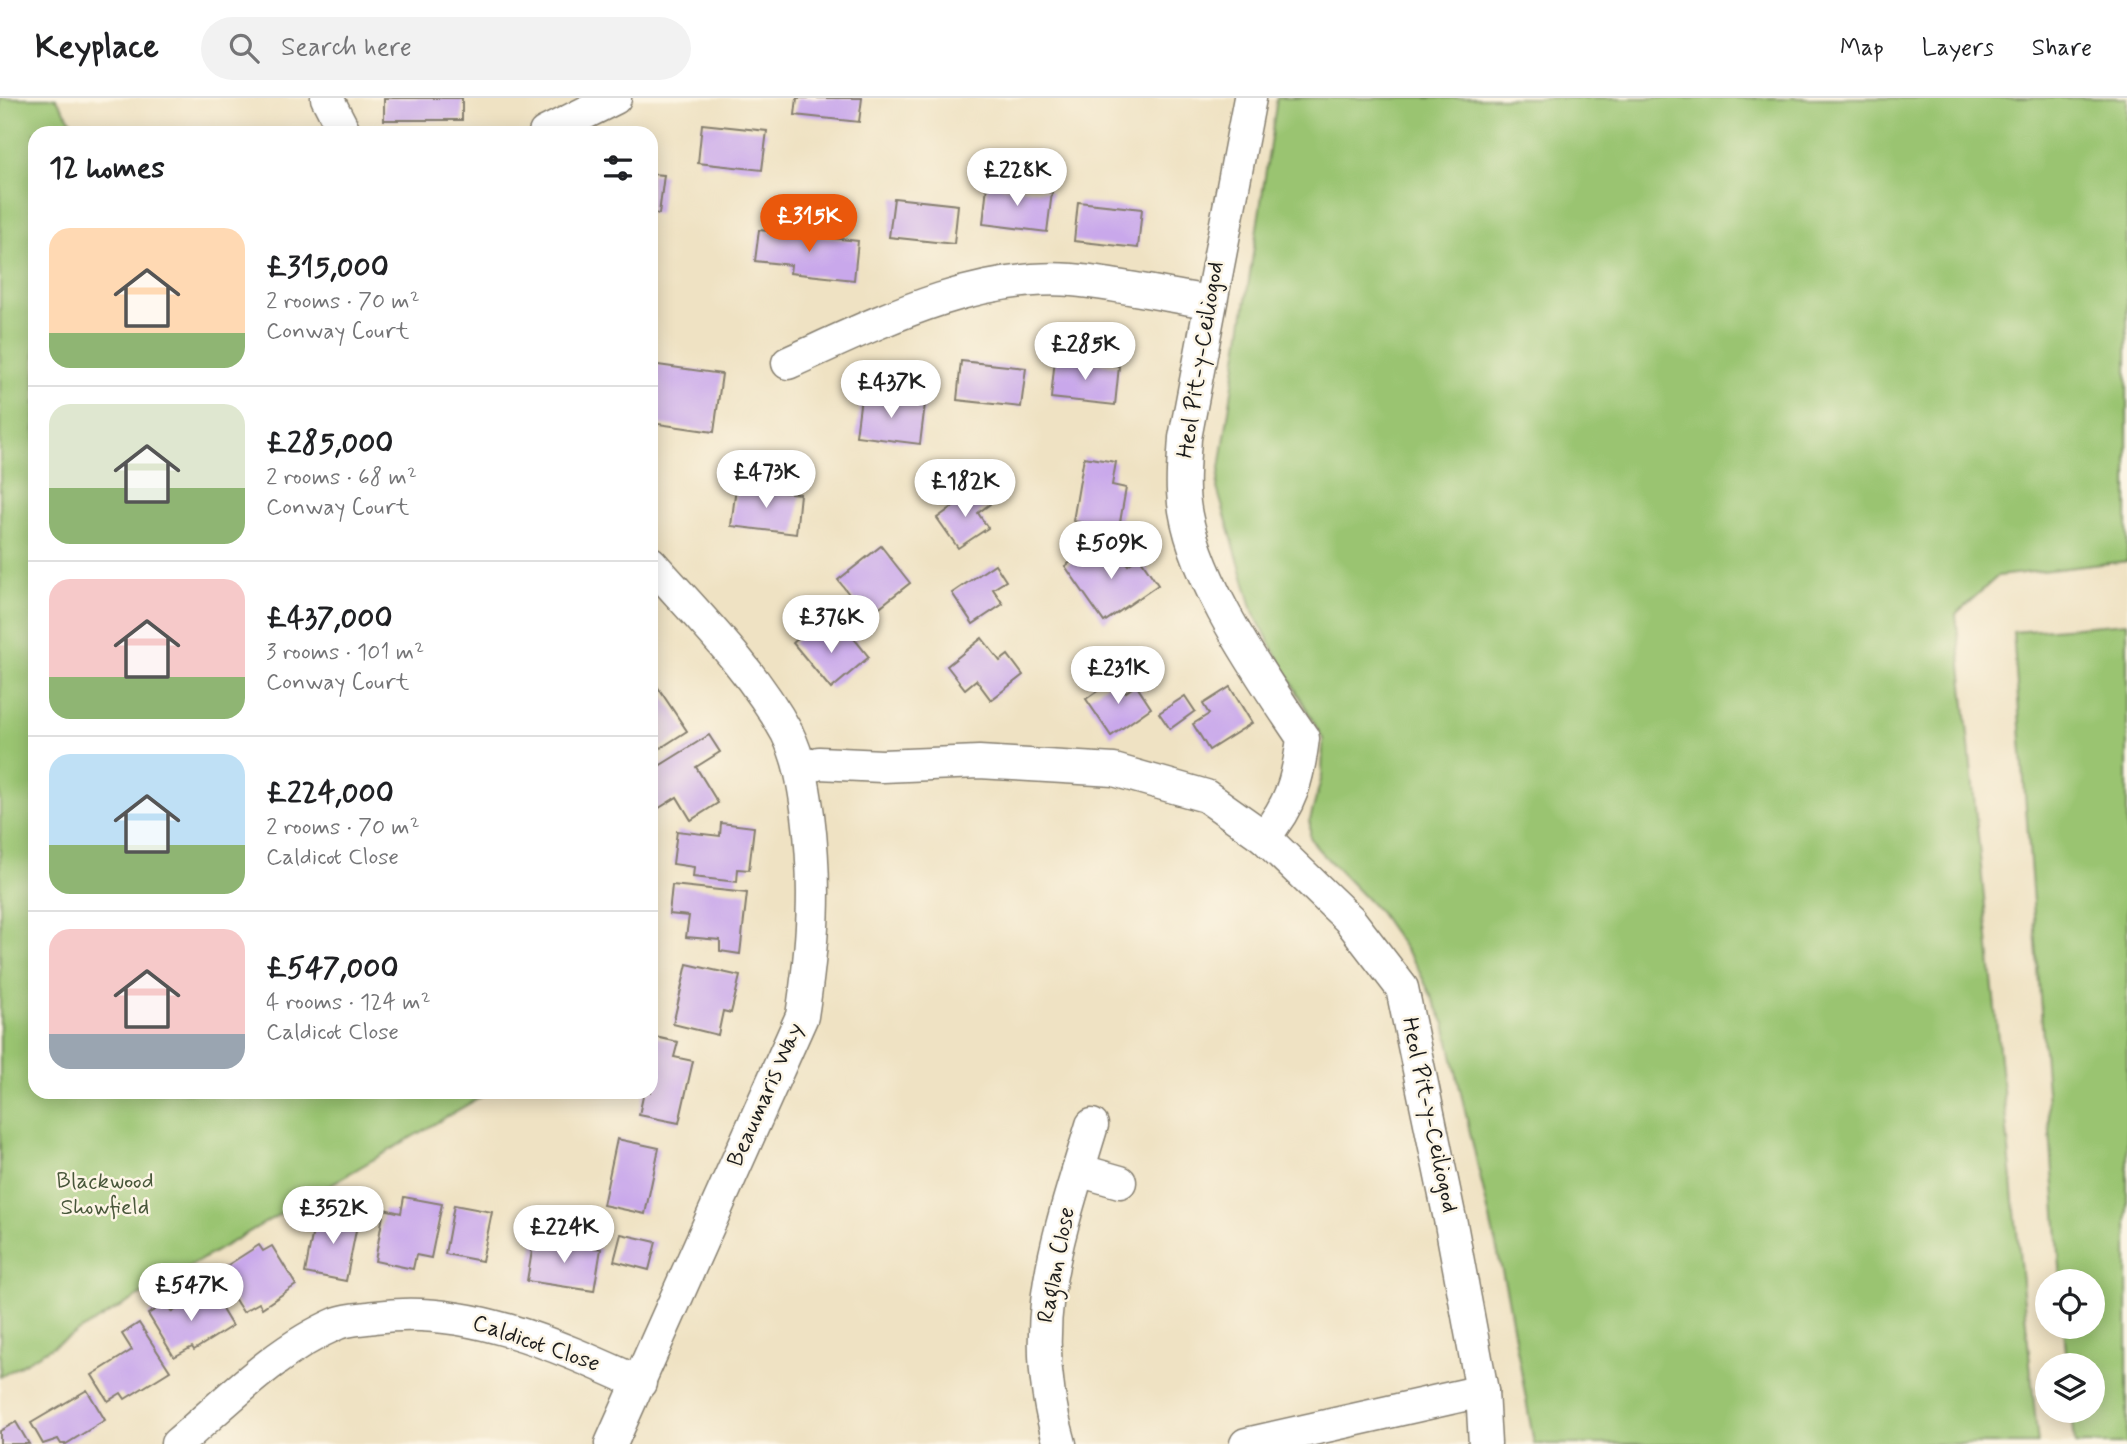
<!DOCTYPE html>
<html lang="en">
<head>
<meta charset="utf-8">
<style>
  :root { --surface:#fff; --page:#f2f2f2; --text:#202124; --muted:#757577; --line:#e0e0e0; --accent:#ea580c }
  body { margin:0; font-family:Mynerve,sans-serif; background:var(--page); color:var(--text); height:100vh; display:flex; flex-direction:column; font-size:26px; white-space:nowrap }
  * { box-sizing:border-box; margin:0 }
  p { font-size:23px; color:var(--muted) }
  .icon { flex:none; width:38px; height:38px; fill:none; stroke:currentColor; stroke-width:2; stroke-linecap:round; stroke-linejoin:round }
  .map { position:relative; flex:1; overflow:hidden }
  .side { position:absolute; left:28px; top:28px; width:630px; height:973px; display:flex; flex-direction:column; background:var(--surface); border-radius:21px; box-shadow:0 4px 18px #0003 }
  .side>* { flex:none }
  .controls { position:absolute; left:2035px; top:1171px; display:grid; gap:14px }
  .controls a { display:grid; place-items:center; width:70px; height:70px; border-radius:50%; background:var(--surface); box-shadow:0 4px 18px #0003; font-size:35px }
  .price { position:absolute; translate:-50% -60px; padding:0 16px; border-radius:24px; background:#fff; color:#222; font-size:23px; line-height:46px; filter:drop-shadow(0 2px 4px #0008) }
  .price::after { content:''; position:absolute; left:50%; top:42px; width:21px; height:16px; margin-left:-10px; background:inherit; clip-path:polygon(0 0,100% 0,50% 100%) }
  .price.active { background:var(--accent); color:#fff }
  ul { padding:0; list-style:none }
  li { display:flex; align-items:center; gap:21px; height:175px; padding:0 21px }
  li+li { border-top:2px solid var(--line) }
  li span { display:grid; place-items:center; flex:none; width:196px; height:140px; border-radius:21px; color:#555 }
  li>.icon { margin-inline-start:auto }
  span .icon { width:84px; height:84px; fill:#fffc; stroke-width:1 }
  li b { font-size:30px }
  h2 { display:flex; justify-content:space-between; align-items:center; height:84px; padding:0 21px; font-size:30px }
  header { display:flex; align-items:center; gap:42px; box-sizing:border-box; height:98px; padding:0 35px; background:var(--surface); border-bottom:2px solid var(--line) }
  header strong { font-size:33px }
  nav { display:flex; gap:38px; margin-inline-start:auto; font-size:24px }
  .search { width:490px; height:63px; background:var(--page); display:flex; align-items:center; gap:18px; box-sizing:border-box; padding:0 24px; border-radius:38px; color:var(--muted); font-size:26px }
  .map>svg:first-child { display:block }
  .green { fill:#9ac471; stroke:#5b7046; stroke-width:2 }
  .building { fill:#c9a8eb }
  .lines { fill:none; stroke-linecap:round; stroke-linejoin:round }
  .minor-casing { stroke:#867f70; stroke-width:35 }
  .minor { stroke:#fff; stroke-width:32 }
  .labels { text-anchor:middle; dominant-baseline:central; stroke-width:5; stroke-linejoin:round; paint-order:stroke }
  .street-label { font-size:23px; fill:#1c1c1c; stroke:#fcf5e5 }
  .park-label { font-size:23px; fill:#48573a; stroke:#fcf5e5 }
</style>
</head>
<body>
<header>
<strong>Keyplace</strong>
<div class="search"><svg class="icon" aria-label="search" viewBox="0 0 24 24"><circle cx="10" cy="10" r="6"/><path d="M15 15l6 6"/></svg>Search here</div>
<nav><a>Map</a><a>Layers</a><a>Share</a></nav>
</header>
<div class="map">
<svg width="2127" height="1346" viewBox="0 0 2127 1346">
  <rect width="100%" height="100%" fill="#fcf5e5"/>
  <filter id="ink" filterUnits="userSpaceOnUse"><feTurbulence type="fractalNoise" baseFrequency=".0143" numOctaves="2"/><feDisplacementMap in="SourceGraphic" scale="14" xChannelSelector="R" yChannelSelector="G"/><feConvolveMatrix kernelMatrix="1 2 1 2 8 2 1 2 1" color-interpolation-filters="sRGB"/></filter>
  <filter id="wash" filterUnits="userSpaceOnUse"><feTurbulence type="fractalNoise" baseFrequency=".00686" numOctaves="4" result="noise"/><feDisplacementMap in="SourceGraphic" scale="28" xChannelSelector="R" yChannelSelector="G"/><feGaussianBlur stdDeviation="1.57" result="paint"/><feColorMatrix in="noise" values="0 0 0 0 0 0 0 0 0 0 0 0 0 0 0 0 0 1.4 0 .05"/><feComposite in="paint" operator="in"/></filter>
  <g filter="url(#wash)">
    <rect width="100%" height="100%" fill="#efe2c3"/>
    <!-- green -->
    <g class="green">
      <polygon points="0,0 56,0 79,35 35,35 35,994 489,994 0,1279"/>
      <polygon points="1277,0 2127,0 2127,463 1998,478 1956,516 2038,1346 1534,1346 1507,1195 1445,926 1416,867 1379,814 1318,751 1310,739 1310,722 1322,678 1323,641 1254,516 1217,390"/>
      <polygon points="2127,525 2127,1346 2075,1346 2072,1313 2093,1312 2093,1267 2067,1267 2064,1229 2093,1228 2093,1183 2061,1183 2013,534"/>
    </g>
    <g id="blocks">
      <!-- building -->
      <g class="building">
        <rect x="384" y="0" width="78" height="22"/>
        <polygon points="797,0 862,0 859,24 795,17"/>
        <polygon points="702,26 767,33 762,72 698,65"/>
        <polygon points="651,76 664,77 659,116 651,115"/>
        <polygon points="987,87 1052,94 1047,134 983,126"/>
        <polygon points="894,100 958,107 954,146 889,139"/>
        <polygon points="1078,104 1142,111 1138,150 1074,143"/>
        <polygon points="759,132 858,143 854,182 790,175 791,167 755,163"/>
        <polygon points="1055,260 1119,268 1115,307 1051,300"/>
        <polygon points="961,263 1026,270 1021,309 957,302"/>
        <polygon points="651,266 722,276 714,334 651,325"/>
        <polygon points="861,299 925,306 920,346 856,338"/>
        <polygon points="1084,359 1116,364 1112,387 1126,390 1119,430 1073,423"/>
        <polygon points="736,389 800,396 796,436 731,428"/>
        <polygon points="979,390 990,406 978,415 988,430 958,450 937,420"/>
        <polygon points="881,448 910,485 867,519 838,482"/>
        <polygon points="1093,449 1101,461 1116,450 1128,467 1139,459 1158,487 1104,524 1065,468"/>
        <polygon points="995,466 1006,483 993,491 1003,506 973,526 952,495"/>
        <polygon points="815,526 832,547 848,533 869,559 831,591 793,545"/>
        <polygon points="982,540 1000,563 1008,557 1023,577 991,602 976,582 965,591 947,568"/>
        <polygon points="1116,580 1126,594 1136,587 1151,610 1111,638 1086,601"/>
        <polygon points="655,585 687,633 656,653 651,646 651,587"/>
        <polygon points="1230,589 1252,625 1209,652 1193,626 1209,616 1203,606"/>
        <polygon points="1185,598 1195,613 1170,631 1159,615"/>
        <polygon points="709,637 720,654 696,669 718,705 691,722 677,699 656,712 651,705 651,673"/>
        <polygon points="721,725 754,729 749,772 738,771 737,784 693,779 694,769 673,766 677,733 720,738"/>
        <polygon points="672,787 747,795 740,856 720,853 720,842 686,839 689,818 669,816"/>
        <polygon points="687,866 740,878 731,915 723,913 718,937 673,926"/>
        <polygon points="651,938 678,944 674,959 693,963 679,1025 639,1017 644,994 651,994"/>
        <polygon points="617,1041 659,1050 645,1116 603,1107"/>
        <polygon points="404,1099 442,1106 431,1160 416,1157 413,1171 375,1163 384,1111 401,1115"/>
        <polygon points="454,1107 492,1114 482,1163 445,1156"/>
        <polygon points="336,1108 360,1112 346,1183 305,1175 314,1127 331,1130"/>
        <polygon points="621,1136 656,1144 649,1172 614,1163"/>
        <polygon points="534,1141 601,1151 594,1193 527,1183"/>
        <polygon points="259,1147 263,1153 272,1148 296,1187 262,1210 259,1205 243,1214 217,1174"/>
        <polygon points="209,1190 232,1228 194,1252 192,1249 174,1259 148,1216 166,1205 172,1214"/>
        <polygon points="139,1225 170,1273 125,1301 121,1295 108,1303 92,1277 132,1252 122,1236"/>
        <polygon points="87,1292 105,1322 66,1346 61,1346 58,1341 43,1346 31,1325"/>
        <polygon points="16,1324 29,1346 0,1346 0,1333"/>
      </g>
    </g>
  </g>
  <g filter="url(#ink)">
    <use href="#blocks" fill-opacity="0" stroke="#867f70" stroke-width="2"/>
    <g class="lines">
      <!-- minor casing -->
      <g class="minor-casing">
        <g id="minor">
          <polyline points="327,0 345,35"/>
          <path d="M 1250,0 L 1185,340 C 1184,358 1182,376 1183,393 C 1186,472 1260,576 1303,640 C 1298,681 1291,707 1264,739"/>
          <polyline points="545,35 615,0"/>
          <path d="M 788,265 C 875,226 973,175 1072,182 C 1117,186 1164,197 1209,204"/>
          <polyline points="802,672 819,665 882,668 979,664 1114,672 1206,698 1264,739 1349,821 1402,890 1451,1126 1482,1293 1485,1346"/>
          <polyline points="1078,1072 1120,1084"/>
          <path d="M 177,1346 C 227,1303 277,1251 338,1225 C 349,1221 363,1221 375,1219 C 467,1206 558,1248 640,1285"/>
          <path d="M 611,1346 L 802,918 C 813,847 817,789 808,717 C 804,688 800,661 787,635 C 753,572 698,518 651,465"/>
          <path d="M 1060,1346 C 1024,1227 1058,1140 1092,1027"/>
          <polyline points="1246,1346 1482,1293"/>
        </g>
      </g>
      <!-- minor -->
      <use href="#minor" class="minor"/>
    </g>
  </g>
  <g class="labels">
    <!-- street labels -->
    <g class="street-label">
      <text transform="translate(1201 262) rotate(-81)">Heol Pit-y-Ceiliogod</text>
      <text transform="translate(766 997) rotate(-66)">Beaumaris Way</text>
      <text transform="translate(1429 1017) rotate(78)">Heol Pit-y-Ceiliogod</text>
      <text transform="translate(1057 1167) rotate(-79)">Raglan Close</text>
      <text transform="translate(536 1246) rotate(19)">Caldicot Close</text>
    </g>
    <!-- park labels -->
    <g class="park-label">
      <text x="105" y="1084">Blackwood<tspan x="105" dy="26">Showfield</tspan></text>
    </g>
  </g>
</svg>
<div class="controls">
<a><svg class="icon" aria-label="locate" viewBox="0 0 24 24"><circle cx="12" cy="12" r="6"/><path d="M12 2v4M12 18v4M2 12h4M18 12h4"/></svg></a>
<a><svg class="icon" aria-label="layers" viewBox="0 0 24 24"><path d="M12 4l9 5-9 5-9-5zM3 14l9 5 9-5"/></svg></a>
</div>
<b class="price" style="left:1017px;top:110px">£228K</b>
<b class="price active" style="left:809px;top:156px">£315K</b>
<b class="price" style="left:1085px;top:284px">£285K</b>
<b class="price" style="left:891px;top:322px">£437K</b>
<b class="price" style="left:766px;top:412px">£473K</b>
<b class="price" style="left:965px;top:421px">£182K</b>
<b class="price" style="left:1111px;top:483px">£509K</b>
<b class="price" style="left:831px;top:557px">£376K</b>
<b class="price" style="left:1118px;top:608px">£231K</b>
<b class="price" style="left:333px;top:1148px">£352K</b>
<b class="price" style="left:564px;top:1167px">£224K</b>
<b class="price" style="left:191px;top:1225px">£547K</b>
<section class="side">
<h2>12 homes<svg class="icon" aria-label="filters" viewBox="0 0 24 24"><path d="M4 7h16M4 17h16"/><circle cx="9" cy="7" r="2"/><circle cx="15" cy="17" r="2"/></svg></h2>
<ul>
<li><span style="background:linear-gradient(#ffd9b3 75%,#8fb573 0)"><svg class="icon" aria-label="home" viewBox="0 0 24 24"><path d="M3 11l9-7 9 7M6 9v11h12V9"/></svg></span><div><b>£315,000</b><p>2 rooms · 70 m²</p><p>Conway Court</p></div></li>
<li><span style="background:linear-gradient(#dfe7d0 60%,#8fb573 0)"><svg class="icon" aria-label="home" viewBox="0 0 24 24"><path d="M3 11l9-7 9 7M6 9v11h12V9"/></svg></span><div><b>£285,000</b><p>2 rooms · 68 m²</p><p>Conway Court</p></div></li>
<li><span style="background:linear-gradient(#f6c9c9 70%,#8fb573 0)"><svg class="icon" aria-label="home" viewBox="0 0 24 24"><path d="M3 11l9-7 9 7M6 9v11h12V9"/></svg></span><div><b>£437,000</b><p>3 rooms · 101 m²</p><p>Conway Court</p></div></li>
<li><span style="background:linear-gradient(#bfe0f5 65%,#8fb573 0)"><svg class="icon" aria-label="home" viewBox="0 0 24 24"><path d="M3 11l9-7 9 7M6 9v11h12V9"/></svg></span><div><b>£224,000</b><p>2 rooms · 70 m²</p><p>Caldicot Close</p></div></li>
<li><span style="background:linear-gradient(#f6c9c9 75%,#9aa5b1 0)"><svg class="icon" aria-label="home" viewBox="0 0 24 24"><path d="M3 11l9-7 9 7M6 9v11h12V9"/></svg></span><div><b>£547,000</b><p>4 rooms · 124 m²</p><p>Caldicot Close</p></div></li>
</ul>
</section>
</div>
</body>
</html>
